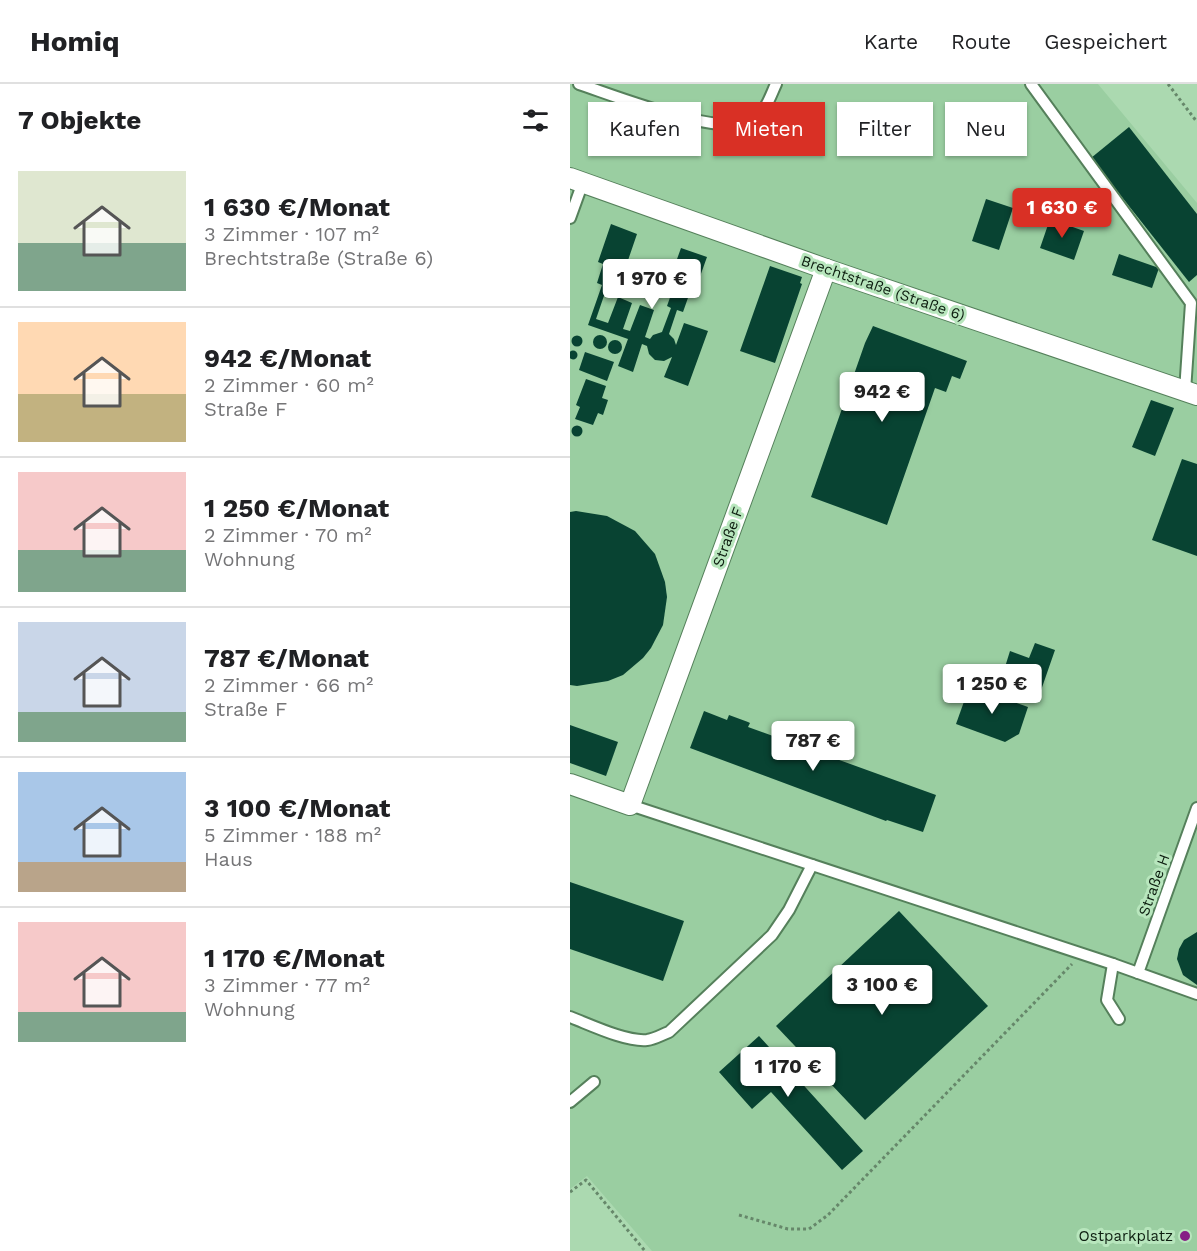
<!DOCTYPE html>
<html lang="de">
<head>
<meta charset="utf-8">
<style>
  :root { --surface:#fff; --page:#f2f2f2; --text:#202124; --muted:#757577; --line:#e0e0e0; --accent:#d93025 }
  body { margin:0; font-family:"Work Sans",sans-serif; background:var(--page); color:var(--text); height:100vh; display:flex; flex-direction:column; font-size:22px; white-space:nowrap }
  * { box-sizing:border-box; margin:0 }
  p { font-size:20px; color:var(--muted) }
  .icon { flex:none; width:33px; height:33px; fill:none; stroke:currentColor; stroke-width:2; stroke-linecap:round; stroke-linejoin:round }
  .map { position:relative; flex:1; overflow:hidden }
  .sheet { display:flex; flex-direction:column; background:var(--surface); width:570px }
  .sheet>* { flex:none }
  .hud { position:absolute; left:18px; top:18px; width:519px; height:54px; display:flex; gap:12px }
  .price { position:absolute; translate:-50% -51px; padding:0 14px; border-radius:6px; background:#fff; color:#222; font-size:20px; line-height:39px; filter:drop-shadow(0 2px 3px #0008) }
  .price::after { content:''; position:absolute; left:50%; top:36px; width:18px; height:14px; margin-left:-9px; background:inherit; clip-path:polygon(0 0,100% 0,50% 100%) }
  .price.on { background:var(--accent); color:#fff }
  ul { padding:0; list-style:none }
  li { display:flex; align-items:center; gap:18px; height:150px; padding:0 18px }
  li+li { border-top:2px solid var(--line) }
  li span { display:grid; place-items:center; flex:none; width:168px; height:120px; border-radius:0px; color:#555 }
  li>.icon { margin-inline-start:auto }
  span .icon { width:72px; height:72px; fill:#fffc; stroke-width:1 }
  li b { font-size:26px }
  h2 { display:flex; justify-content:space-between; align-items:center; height:72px; padding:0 18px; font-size:26px }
  .chip { padding:0 21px; border-radius:0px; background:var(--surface); box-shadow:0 2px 4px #0004; font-size:21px; line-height:54px }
  .chip.on { background:var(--accent); color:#fff }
  header { display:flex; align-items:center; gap:36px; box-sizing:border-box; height:84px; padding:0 30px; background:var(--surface); border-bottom:2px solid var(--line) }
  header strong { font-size:28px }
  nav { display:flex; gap:33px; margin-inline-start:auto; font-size:21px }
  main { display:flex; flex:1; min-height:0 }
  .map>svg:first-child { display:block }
  .built { fill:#9acea1 }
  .building { fill:#084332 }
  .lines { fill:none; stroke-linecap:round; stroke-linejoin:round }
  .service-casing { stroke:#55805b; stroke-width:14 }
  .minor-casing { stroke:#55805b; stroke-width:22 }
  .path { stroke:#66876a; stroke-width:3; stroke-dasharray:3 3; stroke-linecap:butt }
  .service { stroke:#fff; stroke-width:10 }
  .minor { stroke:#fff; stroke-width:20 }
  .poi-dot { fill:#861f86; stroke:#b8e6bd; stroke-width:2 }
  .labels { text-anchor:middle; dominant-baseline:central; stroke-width:6; stroke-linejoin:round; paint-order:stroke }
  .street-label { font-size:15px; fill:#0d1e10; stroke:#b8e6bd }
  .poi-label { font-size:15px; fill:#0d1e10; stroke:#b8e6bd; text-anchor:end }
</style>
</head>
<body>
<header>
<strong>Homiq</strong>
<nav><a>Karte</a><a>Route</a><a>Gespeichert</a></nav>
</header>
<main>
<section class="sheet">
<h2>7 Objekte<svg class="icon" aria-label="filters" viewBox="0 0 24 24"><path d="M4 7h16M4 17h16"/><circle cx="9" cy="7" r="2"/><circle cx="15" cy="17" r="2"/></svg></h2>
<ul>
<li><span style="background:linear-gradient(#dfe7d0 60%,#7fa58c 0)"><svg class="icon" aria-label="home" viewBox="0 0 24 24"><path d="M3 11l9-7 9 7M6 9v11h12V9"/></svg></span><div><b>1 630 €/Monat</b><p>3 Zimmer · 107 m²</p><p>Brechtstraße (Straße 6)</p></div></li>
<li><span style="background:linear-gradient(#ffd9b3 60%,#c2b280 0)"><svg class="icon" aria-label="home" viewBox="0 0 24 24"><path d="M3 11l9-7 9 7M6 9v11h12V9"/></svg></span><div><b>942 €/Monat</b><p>2 Zimmer · 60 m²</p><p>Straße F</p></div></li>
<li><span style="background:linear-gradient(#f6c9c9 65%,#7fa58c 0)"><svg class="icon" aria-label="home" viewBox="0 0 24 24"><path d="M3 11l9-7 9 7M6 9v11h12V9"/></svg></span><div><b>1 250 €/Monat</b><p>2 Zimmer · 70 m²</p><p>Wohnung</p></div></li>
<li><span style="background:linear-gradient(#c9d6e8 75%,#7fa58c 0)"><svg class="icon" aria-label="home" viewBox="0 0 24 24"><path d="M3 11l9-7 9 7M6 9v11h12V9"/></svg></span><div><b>787 €/Monat</b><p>2 Zimmer · 66 m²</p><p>Straße F</p></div></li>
<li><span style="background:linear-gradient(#a9c7e8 75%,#b9a48a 0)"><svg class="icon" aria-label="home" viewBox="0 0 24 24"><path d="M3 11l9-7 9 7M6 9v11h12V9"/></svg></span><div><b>3 100 €/Monat</b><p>5 Zimmer · 188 m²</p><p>Haus</p></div></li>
<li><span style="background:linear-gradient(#f6c9c9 75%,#7fa58c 0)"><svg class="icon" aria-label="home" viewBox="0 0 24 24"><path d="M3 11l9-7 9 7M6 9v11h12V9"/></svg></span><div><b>1 170 €/Monat</b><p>3 Zimmer · 77 m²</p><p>Wohnung</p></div></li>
</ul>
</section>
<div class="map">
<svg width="627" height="1167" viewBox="0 0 627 1167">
  <rect width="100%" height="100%" fill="#abd9b0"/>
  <!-- built -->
  <polygon class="built" points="0,0 528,0 627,119 627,1167 82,1167 17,1092 0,1105"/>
  <!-- building -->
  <g class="building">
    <polygon points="559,43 627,130 627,191 619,198 521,74"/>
    <polygon points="416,115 443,124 429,166 402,157"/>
    <polygon points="480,135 514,147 504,176 470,164"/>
    <polygon points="41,140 67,150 54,188 49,186 43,205 37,203 26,235 38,239 48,213 62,219 53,245 60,247 70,221 84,226 75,253 80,255 83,251 92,248 101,224 97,222 103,205 97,203 111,164 137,173 123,212 119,211 113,228 107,226 99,250 104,255 106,261 114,239 138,247 118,302 94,293 102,273 94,277 85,276 79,270 77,262 72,260 63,288 48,282 58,255 18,241 32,201 27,199 33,180 28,178"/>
    <polygon points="549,170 589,184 582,204 542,191"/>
    <polygon points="200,182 232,193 230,199 232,200 205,279 170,267"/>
    <polygon points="303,242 397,277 390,295 382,292 376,308 365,304 317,441 241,413 295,259"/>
    <circle cx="30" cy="258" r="7"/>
    <circle cx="7" cy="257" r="5.5"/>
    <circle cx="45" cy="263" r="7"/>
    <circle cx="3" cy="271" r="4.5"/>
    <polygon points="15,268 44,278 37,297 9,286"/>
    <polygon points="16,295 36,302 32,314 38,316 33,331 28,329 23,341 5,335 10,323 6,321"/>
    <polygon points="581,316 604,324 585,372 562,363"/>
    <circle cx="7" cy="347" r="5.5"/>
    <polygon points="612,375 627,380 627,472 582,456"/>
    <polygon points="6,427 37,432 65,447 85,470 95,498 97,513 93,541 81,564 73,574 53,591 38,597 7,602 0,601 0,428"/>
    <polygon points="465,559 485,566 469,612 466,611 465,613 435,602 439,589 452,594 453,590 435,583 440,567 459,574"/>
    <polygon points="404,605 408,605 458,623 449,650 435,658 386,640 396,612"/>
    <polygon points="134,627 157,636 159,631 178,638 180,639 178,643 366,711 353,748 317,736 316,737 120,664"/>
    <polygon points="0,641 48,658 36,692 0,679"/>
    <polygon points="0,798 114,837 93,897 0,865"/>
    <polygon points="329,827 418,922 295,1036 206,942"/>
    <polygon points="627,848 627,901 613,891 607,875 609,865 614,856"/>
    <polygon points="189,952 293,1067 272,1086 201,1008 182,1025 149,988"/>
  </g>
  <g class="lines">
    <!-- service casing -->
    <g class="service-casing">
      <g id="service">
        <path d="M 9,0 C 43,11 155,56 184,35 C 196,27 200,13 206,0"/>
        <polyline points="461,0 621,219 615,307"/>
        <polyline points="0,134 13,98"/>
        <polyline points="60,721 543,880 627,910"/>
        <polyline points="543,880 537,916 549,935"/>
        <polyline points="568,889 627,724"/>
        <path d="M 0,933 C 21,941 56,958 77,956 C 85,955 91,951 99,948 L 202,851 L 219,826 L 242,781"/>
        <polyline points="0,1018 24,998"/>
      </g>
    </g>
    <!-- minor casing -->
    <g class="minor-casing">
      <g id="minor">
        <polyline points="0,94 256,185 627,311"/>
        <polyline points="0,700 60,721 256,185"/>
      </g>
    </g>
    <!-- path -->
    <g class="path">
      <polyline points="598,0 627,38"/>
      <polyline points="0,1108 16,1096 75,1167"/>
      <polyline points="169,1131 218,1145 239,1145 258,1131 502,880"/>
    </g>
    <!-- service -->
    <use href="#service" class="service"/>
    <!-- minor -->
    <use href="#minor" class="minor"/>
  </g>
  <!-- markers -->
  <circle class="poi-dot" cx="615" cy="1152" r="6"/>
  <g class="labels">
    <!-- street labels -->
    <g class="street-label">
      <text transform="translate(313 204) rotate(19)">Brechtstraße (Straße 6)</text>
      <text transform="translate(158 453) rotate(-70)">Straße F</text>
      <text transform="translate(584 801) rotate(-70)">Straße H</text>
    </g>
    <!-- poi labels -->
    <g class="poi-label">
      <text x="603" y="1152">Ostparkplatz</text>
    </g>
  </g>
</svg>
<b class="price on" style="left:492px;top:155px">1 630 €</b>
<b class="price" style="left:82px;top:226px">1 970 €</b>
<b class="price" style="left:312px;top:339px">942 €</b>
<b class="price" style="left:422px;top:631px">1 250 €</b>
<b class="price" style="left:243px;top:688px">787 €</b>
<b class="price" style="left:312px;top:932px">3 100 €</b>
<b class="price" style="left:218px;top:1014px">1 170 €</b>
<div class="hud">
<a class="chip">Kaufen</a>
<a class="chip on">Mieten</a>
<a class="chip">Filter</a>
<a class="chip">Neu</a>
</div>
</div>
</main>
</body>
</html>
